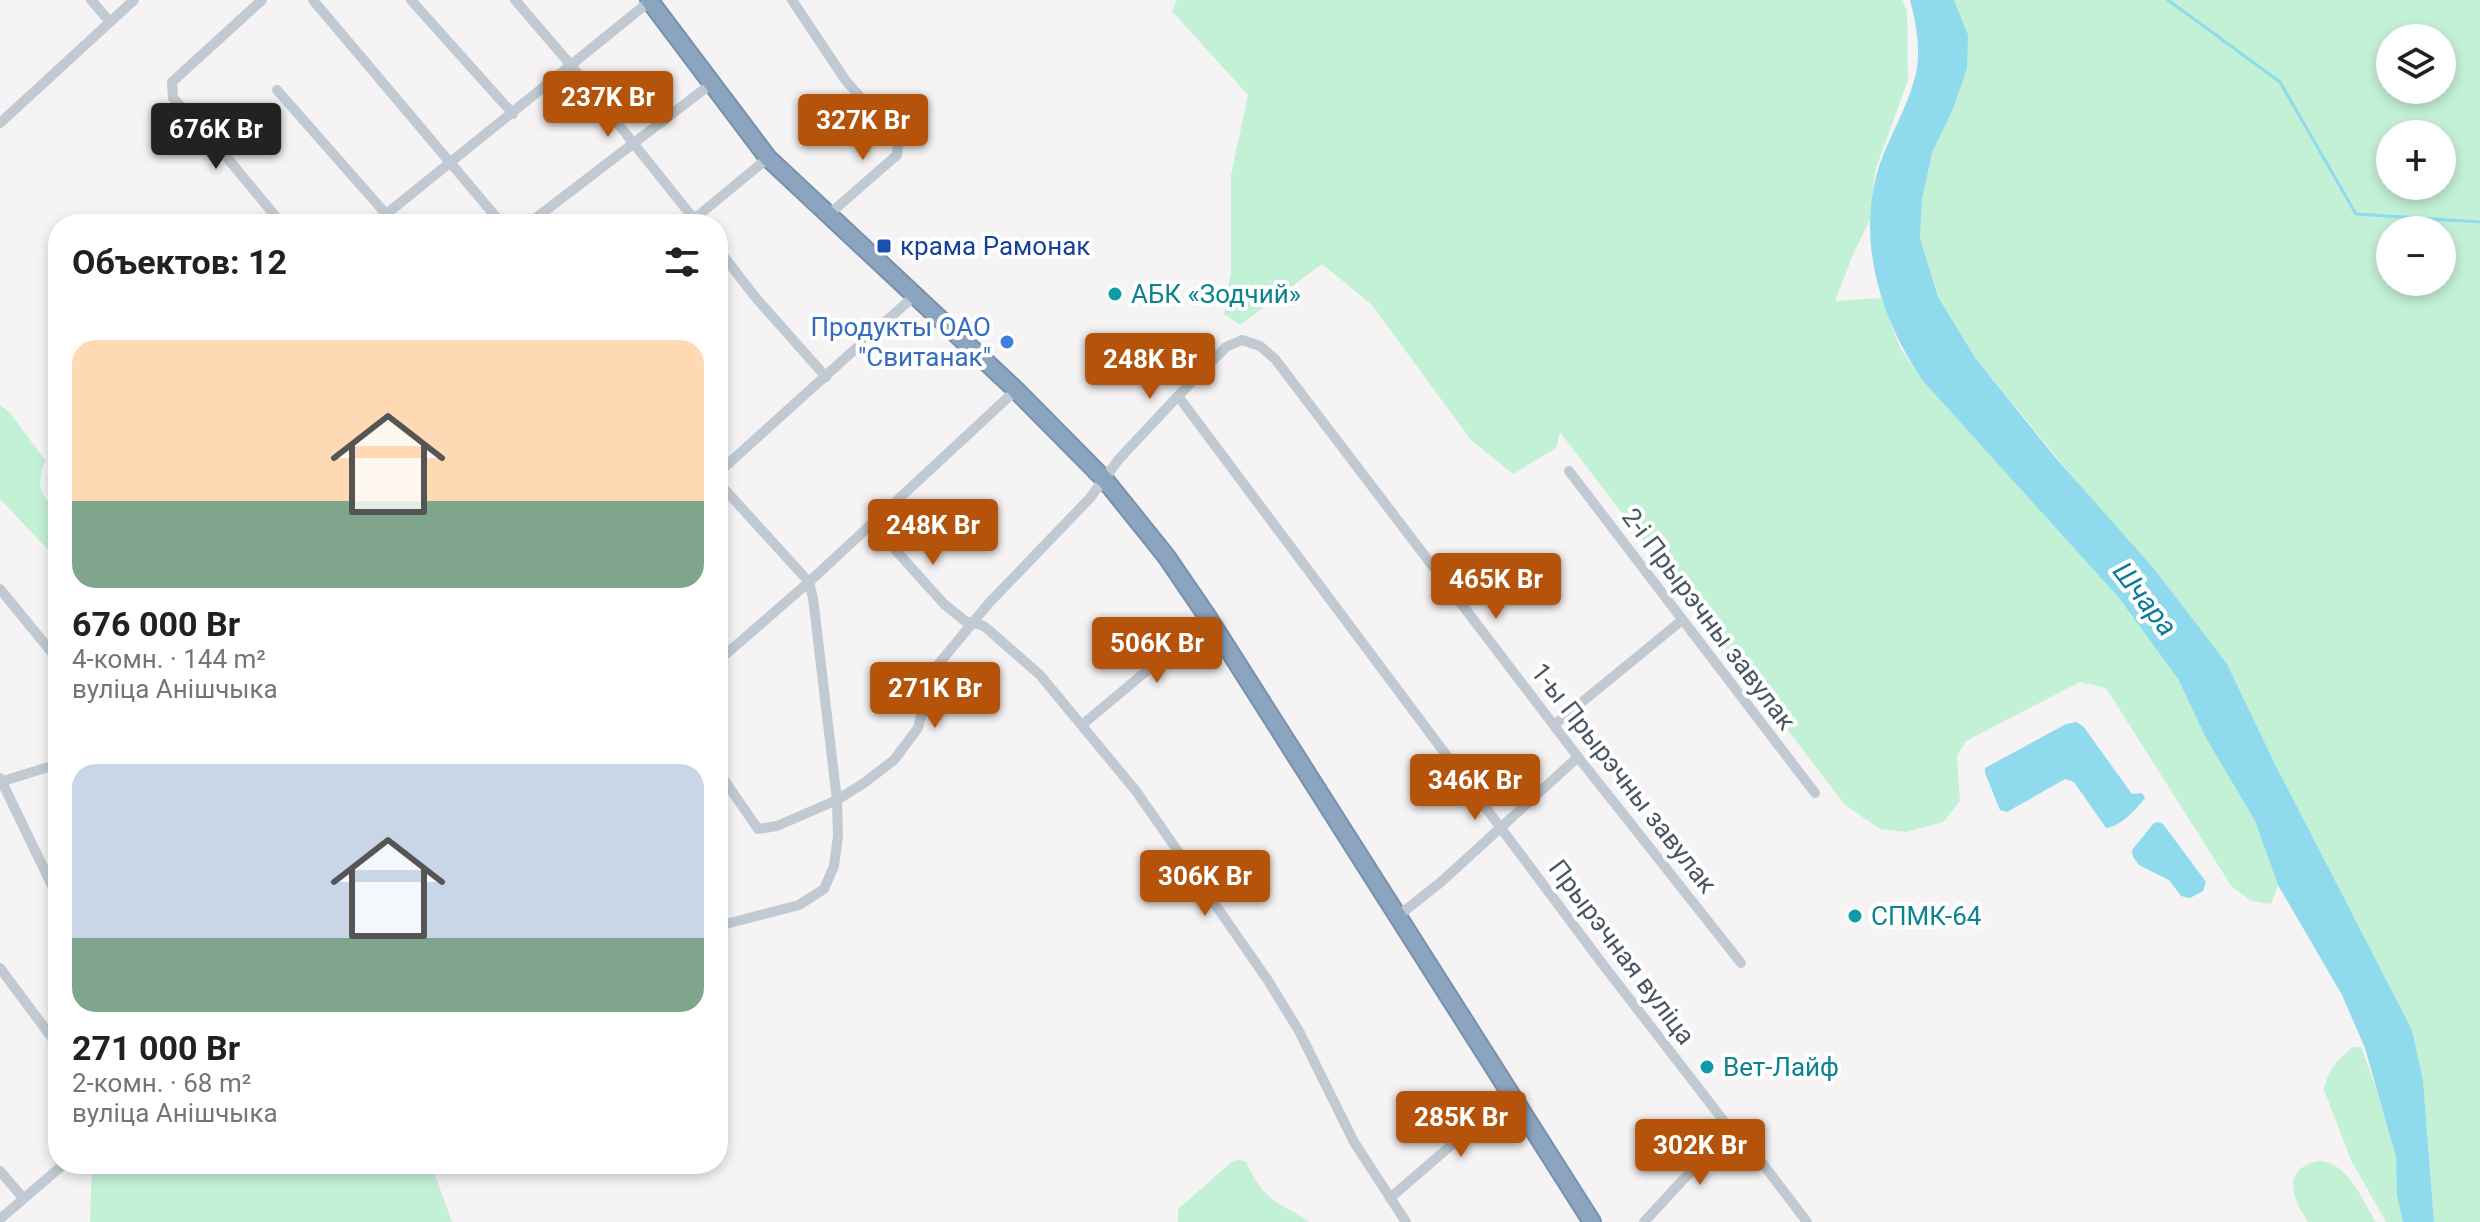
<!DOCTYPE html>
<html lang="ru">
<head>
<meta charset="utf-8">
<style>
  :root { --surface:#fff; --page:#f2f2f2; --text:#202124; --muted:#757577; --accent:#b45309 }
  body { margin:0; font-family:Roboto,sans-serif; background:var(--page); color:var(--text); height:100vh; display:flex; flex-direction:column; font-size:30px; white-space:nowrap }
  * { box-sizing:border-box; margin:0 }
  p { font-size:26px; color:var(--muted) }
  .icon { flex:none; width:44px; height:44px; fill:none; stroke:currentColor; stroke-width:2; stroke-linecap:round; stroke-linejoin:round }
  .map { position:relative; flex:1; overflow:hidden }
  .panel { position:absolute; left:48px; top:214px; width:680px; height:960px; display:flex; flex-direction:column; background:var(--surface); border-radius:32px; box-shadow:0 4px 12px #0003 }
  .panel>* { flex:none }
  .tools { position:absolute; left:2376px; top:24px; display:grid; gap:16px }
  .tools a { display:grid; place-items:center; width:80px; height:80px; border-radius:50%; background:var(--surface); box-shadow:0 4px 12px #0003; font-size:40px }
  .price { position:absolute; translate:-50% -68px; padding:0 18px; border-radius:8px; background:var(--accent); color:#fff; font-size:26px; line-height:52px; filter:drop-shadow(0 2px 4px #0008) }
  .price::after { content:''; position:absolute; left:50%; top:48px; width:24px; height:18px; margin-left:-12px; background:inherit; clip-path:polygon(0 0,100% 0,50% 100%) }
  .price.current { background:#222; color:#fff }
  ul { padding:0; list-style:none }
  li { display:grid; align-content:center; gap:16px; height:424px; padding:0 24px }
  li span { display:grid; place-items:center; height:248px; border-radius:24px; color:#555 }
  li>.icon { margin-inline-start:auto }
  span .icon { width:144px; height:144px; fill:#fffc; stroke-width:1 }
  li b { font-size:34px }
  h2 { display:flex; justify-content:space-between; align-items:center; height:96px; padding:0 24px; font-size:34px }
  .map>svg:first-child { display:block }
  .green { fill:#c3f1d5; fill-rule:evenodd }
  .water { fill:#90daee }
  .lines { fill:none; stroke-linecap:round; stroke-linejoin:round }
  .stream { stroke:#90daee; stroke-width:3 }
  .highway-casing { stroke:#7690ad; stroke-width:20 }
  .minor { stroke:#c1cad2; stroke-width:10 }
  .highway { stroke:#8ba5c1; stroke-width:16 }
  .transit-dot { fill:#1a4fb4; stroke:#fff; stroke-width:3 }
  .culture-dot { fill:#0f9aa8; stroke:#fff; stroke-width:3 }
  .shop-dot { fill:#3f7fe0; stroke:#fff; stroke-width:3 }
  .labels { text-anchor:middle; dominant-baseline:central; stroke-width:8; stroke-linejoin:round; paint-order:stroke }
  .transit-label { font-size:26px; fill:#164399; stroke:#fff; text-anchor:start }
  .culture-label { font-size:26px; fill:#0d838f; stroke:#fff; text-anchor:start }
  .shop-label { font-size:26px; fill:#366cbe; stroke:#fff; text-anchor:end }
  .street-label { font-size:26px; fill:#4a5661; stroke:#fff }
  .water-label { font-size:28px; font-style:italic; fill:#0c7c9b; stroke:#fff }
</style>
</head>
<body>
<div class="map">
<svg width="2480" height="1222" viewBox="0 0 2480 1222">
  <rect width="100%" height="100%" fill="#f5f3f3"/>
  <!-- green -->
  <g class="green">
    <polygon points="1177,0 1902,0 1907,11 1908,80 1875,171 1870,220 1854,252 1835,301 1882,298 1900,348 1923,381 2119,598 2178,679 2206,738 2255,821 2278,885 2271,904 2252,901 2232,887 2106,688 2080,682 1966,741 1957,756 1960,801 1943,822 1906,832 1880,829 1845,805 1560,432 1556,448 1513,474 1471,440 1372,305 1322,264 1240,325 1224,314 1231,271 1231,175 1248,95 1172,11"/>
    <path d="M 1954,0 L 2480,0 L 2480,1222 L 2434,1222 L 2423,1080 L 2412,1030 L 2274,762 L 2227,664 L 1976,359 L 1938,297 L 1920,238 L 1922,200 L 1932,153 L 1953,109 L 1965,27 ZM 2390,38 L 2442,38 L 2442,90 L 2390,90 ZM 2390,134 L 2442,134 L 2442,186 L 2390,186 ZM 2390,230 L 2442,230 L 2442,282 L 2390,282 Z"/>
    <path d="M 0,405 L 10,413 L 45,460 C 37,486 38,492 58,513 L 58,560 L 0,499 Z"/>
    <path d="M 2354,1047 L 2361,1047 C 2374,1082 2387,1118 2395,1154 C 2400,1176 2398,1200 2403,1222 L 2386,1222 L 2351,1160 L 2324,1090 C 2326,1073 2340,1055 2354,1047 Z"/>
    <path d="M 1240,1160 L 1246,1162 C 1265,1203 1275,1199 1309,1222 L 1178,1222 L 1178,1209 L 1233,1161 Z"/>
    <path d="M 2318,1161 C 2348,1161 2362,1200 2376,1222 L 2308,1222 C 2293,1199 2280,1170 2318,1161 Z"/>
    <polygon points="94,1164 431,1164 452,1222 90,1222 92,1167"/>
  </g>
  <!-- water -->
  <g class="water">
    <path d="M 1910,0 L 1954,0 L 1968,35 L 1967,68 L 1953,109 L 1932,153 L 1922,200 L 1920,238 L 1938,297 L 1976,359 L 2055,457 L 2155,570 L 2227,664 L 2274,762 L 2412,1030 L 2423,1080 L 2434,1222 L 2403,1222 L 2397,1195 L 2396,1157 L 2365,1048 L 2342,995 L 2278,885 L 2255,821 L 2206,738 L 2178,679 L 2119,598 L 1923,381 C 1883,322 1858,249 1876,177 C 1885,142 1908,109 1916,73 C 1921,49 1916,23 1910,0 Z"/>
    <path d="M 2076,722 L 2083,726 L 2132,794 L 2142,793 L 2145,798 C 2136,810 2121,826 2106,828 L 2074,782 L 2065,779 L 2007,812 L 2000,810 L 1985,773 L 1985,768 L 2066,724 Z"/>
    <polygon points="2159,822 2163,824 2206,882 2203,891 2190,898 2181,896 2169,880 2139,865 2133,857 2132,850 2154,823"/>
  </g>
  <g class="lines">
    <!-- stream -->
    <polyline class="stream" points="2168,0 2280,82 2356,214 2480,222"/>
    <!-- highway casing -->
    <g class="highway-casing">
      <polyline id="highway" points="649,0 768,158 1016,390 1105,480 1166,556 1209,619 1592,1222"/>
    </g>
    <!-- minor -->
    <g class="minor">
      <polyline points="91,0 110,22"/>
      <polyline points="262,0 172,82 173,98 209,136 282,224"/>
      <polyline points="313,0 502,224"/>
      <polyline points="411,0 513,114"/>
      <polyline points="515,0 570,64 698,224"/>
      <polyline points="792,0 846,81 892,133 898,144 897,155 827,216"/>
      <polyline points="277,90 386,214"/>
      <polyline points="0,123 134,0"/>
      <polyline points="374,224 650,1"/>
      <polyline points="528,224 711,84"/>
      <polyline points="688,224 768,158"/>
      <polyline points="718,249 756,298 826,377"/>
      <polyline points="1178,396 1601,962 1730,1129 1747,1143 1807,1222"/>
      <polyline points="1569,471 1815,793"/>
      <polyline points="718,473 914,296"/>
      <polyline points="718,482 809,582 813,598 837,800 838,836 834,866 824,889 799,905 718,926"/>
      <polyline points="872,524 944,604 965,621 984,626 1040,675 1136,791 1267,979 1299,1031 1354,1142 1406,1222"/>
      <polyline points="0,589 58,660"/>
      <polyline points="718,661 809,582 1016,390"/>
      <polyline points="1083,724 1209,619"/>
      <polyline points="1554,725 1681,621"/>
      <polyline points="718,771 758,829 777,826 837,800 864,783 894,760 918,728 932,672 989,603 1090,498 1119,459 1178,396 1226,347 1242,340 1260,346 1275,359 1578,757 1741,963"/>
      <polyline points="0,778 58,898"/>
      <polyline points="0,782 58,764"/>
      <polyline points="1398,916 1441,882 1578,757"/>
      <polyline points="0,968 58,1046"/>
      <polyline points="0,1171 23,1198"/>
      <polyline points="1390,1198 1455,1142 1515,1099"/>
      <polyline points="0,1219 64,1164"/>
      <polyline points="1644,1222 1730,1129"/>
    </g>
    <!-- highway -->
    <use href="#highway" class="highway"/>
  </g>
  <!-- markers -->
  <rect class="transit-dot" x="876" y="238" width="16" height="16" rx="4"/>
  <g class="culture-dot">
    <circle cx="1115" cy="294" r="8"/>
    <circle cx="1855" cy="916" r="8"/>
    <circle cx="1707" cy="1067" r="8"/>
  </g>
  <circle class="shop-dot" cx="1007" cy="342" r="8"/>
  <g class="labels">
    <!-- transit labels -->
    <g class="transit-label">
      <text x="900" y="246">крама Рамонак</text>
    </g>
    <!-- culture labels -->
    <g class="culture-label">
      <text x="1131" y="294">АБК «Зодчий»</text>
      <text x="1871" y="916">СПМК-64</text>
      <text x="1723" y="1067">Вет-Лайф</text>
    </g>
    <!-- shop labels -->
    <g class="shop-label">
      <text x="991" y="327">Продукты ОАО<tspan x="991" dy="30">"Свитанак"</tspan></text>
    </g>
    <!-- street labels -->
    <g class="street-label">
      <text transform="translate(1709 619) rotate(53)">2-і Прырэчны завулак</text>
      <text transform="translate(1624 778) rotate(52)">1-ы Прырэчны завулак</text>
      <text transform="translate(1622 952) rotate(53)">Прырэчная вуліца</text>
    </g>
    <!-- water labels -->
    <g class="water-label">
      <text transform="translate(2145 599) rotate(52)">Шчара</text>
    </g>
  </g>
</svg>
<div class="tools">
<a><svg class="icon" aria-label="layers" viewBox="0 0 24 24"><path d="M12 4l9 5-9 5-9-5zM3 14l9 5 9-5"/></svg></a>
<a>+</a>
<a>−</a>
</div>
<b class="price" style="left:608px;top:139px">237K Br</b>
<b class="price" style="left:863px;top:162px">327K Br</b>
<b class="price current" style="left:216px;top:171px">676K Br</b>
<b class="price" style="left:1150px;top:401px">248K Br</b>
<b class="price" style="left:933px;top:567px">248K Br</b>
<b class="price" style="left:1496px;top:621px">465K Br</b>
<b class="price" style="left:1157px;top:685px">506K Br</b>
<b class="price" style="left:935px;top:730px">271K Br</b>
<b class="price" style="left:1475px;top:822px">346K Br</b>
<b class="price" style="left:1205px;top:918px">306K Br</b>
<b class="price" style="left:1461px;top:1159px">285K Br</b>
<b class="price" style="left:1700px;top:1187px">302K Br</b>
<section class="panel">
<h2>Объектов: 12<svg class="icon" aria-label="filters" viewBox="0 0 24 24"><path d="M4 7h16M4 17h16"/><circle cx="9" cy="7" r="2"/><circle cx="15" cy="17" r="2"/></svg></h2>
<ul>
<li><span style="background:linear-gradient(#ffd9b3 65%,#7fa58c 0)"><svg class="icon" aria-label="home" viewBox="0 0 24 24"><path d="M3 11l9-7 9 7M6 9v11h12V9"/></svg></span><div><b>676 000 Br</b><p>4-комн. · 144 m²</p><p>вуліца Анішчыка</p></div></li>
<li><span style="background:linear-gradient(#c9d6e8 70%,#7fa58c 0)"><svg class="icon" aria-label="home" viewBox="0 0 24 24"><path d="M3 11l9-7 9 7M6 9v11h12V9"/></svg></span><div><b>271 000 Br</b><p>2-комн. · 68 m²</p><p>вуліца Анішчыка</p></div></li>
</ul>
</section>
</div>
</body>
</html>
